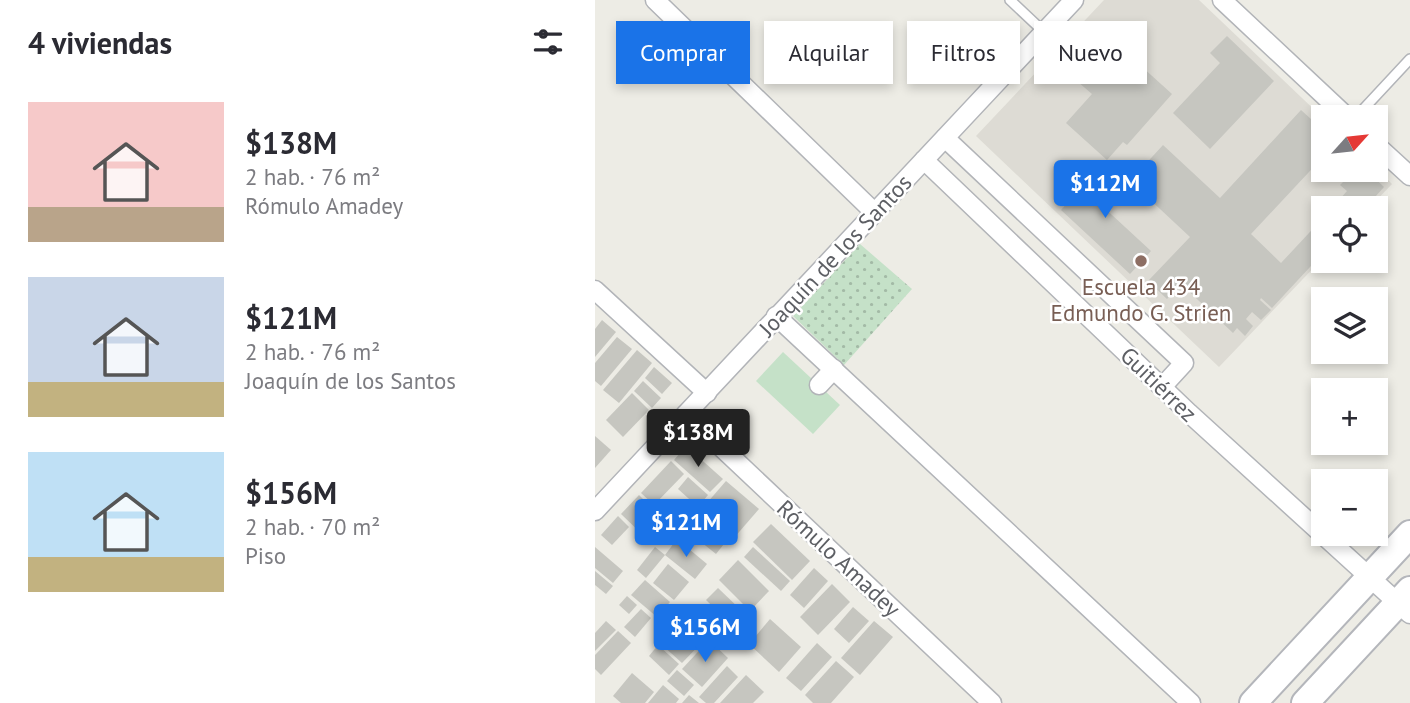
<!DOCTYPE html>
<html lang="es">
<head>
<meta charset="utf-8">
<style>
  :root { --surface:#fff; --page:#f7f7f7; --text:#2b2b33; --muted:#7c7c81; --accent:#1a73e8 }
  body { margin:0; font-family:"PT Sans",sans-serif; background:var(--page); color:var(--text); height:100vh; display:flex; flex-direction:column; font-size:26px; white-space:nowrap }
  * { box-sizing:border-box; margin:0 }
  p { font-size:23px; color:var(--muted) }
  .icon { flex:none; width:38px; height:38px; fill:none; stroke:currentColor; stroke-width:2; stroke-linecap:round; stroke-linejoin:round }
  .map { position:relative; flex:1; overflow:hidden }
  .drawer { display:flex; flex-direction:column; background:var(--surface); width:595px }
  .drawer>* { flex:none }
  .guide { position:absolute; left:21px; top:21px; width:665px; height:63px; display:flex; gap:14px }
  .needle { width:46px; rotate:63deg }
  .fabs { position:absolute; left:716px; top:105px; display:grid; gap:14px }
  .fabs a { display:grid; place-items:center; width:77px; height:77px; border-radius:0px; background:var(--surface); box-shadow:0 4px 10px #0003; font-size:35px }
  .price { position:absolute; translate:-50% -60px; padding:0 16px; border-radius:7px; background:var(--accent); color:#fff; font-size:23px; line-height:46px; filter:drop-shadow(0 2px 4px #0008) }
  .price::after { content:''; position:absolute; left:50%; top:42px; width:21px; height:16px; margin-left:-10px; background:inherit; clip-path:polygon(0 0,100% 0,50% 100%) }
  .price.selected { background:#222; color:#fff }
  ul { padding:0; list-style:none }
  li { display:flex; align-items:center; gap:21px; height:175px; padding:0 28px }
  li span { display:grid; place-items:center; flex:none; width:196px; height:140px; border-radius:0px; color:#555 }
  li>.icon { margin-inline-start:auto }
  span .icon { width:84px; height:84px; fill:#fffc; stroke-width:1 }
  li b { font-size:30px }
  h2 { display:flex; justify-content:space-between; align-items:center; height:84px; padding:0 28px; font-size:30px }
  .chip { padding:0 24px; border-radius:0px; background:var(--surface); box-shadow:0 4px 10px #0003; font-size:24px; line-height:63px }
  .chip.selected { background:var(--accent); color:#fff }
  main { display:flex; flex:1; min-height:0 }
  .map>svg:first-child { display:block }
  .education { fill:#dddbd4 }
  .grass { fill:#c5e1c8 }
  .park { fill:url(#park-dots) }
  .building { fill:#c6c6c0 }
  .lines { fill:none; stroke-linecap:round; stroke-linejoin:round }
  .service-casing { stroke:#b2b4b8; stroke-width:12 }
  .minor-casing { stroke:#b2b4b8; stroke-width:21 }
  .secondary-casing { stroke:#b4b6bb; stroke-width:30 }
  .service { stroke:#fff; stroke-width:9 }
  .minor { stroke:#fff; stroke-width:18 }
  .secondary { stroke:#fff; stroke-width:26 }
  .education-dot { fill:#8d6e63; stroke:#fff; stroke-width:2.5 }
  .labels { text-anchor:middle; dominant-baseline:central; stroke-width:5; stroke-linejoin:round; paint-order:stroke }
  .street-label { font-size:23px; fill:#5d5f64; stroke:#fff }
  .education-label { font-size:23px; fill:#785e54; stroke:#fff }
</style>
</head>
<body>
<main>
<section class="drawer">
<h2>4 viviendas<svg class="icon" aria-label="filters" viewBox="0 0 24 24"><path d="M4 7h16M4 17h16"/><circle cx="9" cy="7" r="2"/><circle cx="15" cy="17" r="2"/></svg></h2>
<ul>
<li><span style="background:linear-gradient(#f6c9c9 75%,#b9a48a 0)"><svg class="icon" aria-label="home" viewBox="0 0 24 24"><path d="M3 11l9-7 9 7M6 9v11h12V9"/></svg></span><div><b>$138M</b><p>2 hab. · 76 m²</p><p>Rómulo Amadey</p></div></li>
<li><span style="background:linear-gradient(#c9d6e8 75%,#c2b280 0)"><svg class="icon" aria-label="home" viewBox="0 0 24 24"><path d="M3 11l9-7 9 7M6 9v11h12V9"/></svg></span><div><b>$121M</b><p>2 hab. · 76 m²</p><p>Joaquín de los Santos</p></div></li>
<li><span style="background:linear-gradient(#bfe0f5 75%,#c2b280 0)"><svg class="icon" aria-label="home" viewBox="0 0 24 24"><path d="M3 11l9-7 9 7M6 9v11h12V9"/></svg></span><div><b>$156M</b><p>2 hab. · 70 m²</p><p>Piso</p></div></li>
</ul>
</section>
<div class="map">
<svg width="815" height="703" viewBox="0 0 815 703">
  <defs>
    <pattern id="park-dots" width="8" height="8" patternUnits="userSpaceOnUse" patternTransform="scale(1.75)"><rect width="8" height="8" fill="#c5e1c8"/><path d="M2 2h.1M6 6h.1" fill="none" stroke="#a3baa6" stroke-width="1.8" stroke-linecap="round"/></pattern>
  </defs>
  <rect width="100%" height="100%" fill="#edece5"/>
  <!-- education -->
  <polygon class="education" points="509,0 604,0 728,118 728,170 780,170 781,168 797,184 774,208 728,208 728,258 624,367 381,136"/>
  <!-- grass -->
  <polygon class="grass" points="188,352 245,405 218,434 161,381"/>
  <!-- park -->
  <polygon class="park" points="265,244 317,289 249,365 198,316"/>
  <!-- building -->
  <g class="building">
    <polygon points="523,21 547,42 535,56 577,94 532,145 528,142 512,160 471,123 497,94 475,75 467,84 451,70 466,52 477,61 492,44 498,49"/>
    <polygon points="632,36 679,81 615,149 578,113 625,63 615,53"/>
    <polygon points="706,110 728,130 728,157 656,234 686,263 728,218 728,253 677,308 666,298 665,300 676,310 666,320 657,312 651,319 658,326 650,336 642,328 638,333 586,284 572,299 553,281 595,237 535,181 568,145 625,198"/>
    <polygon points="511,161 528,177 504,203 556,251 535,274 466,210"/>
    <polygon points="760,170 771,170 789,187 770,208 737,208 752,191 745,185"/>
    <polygon points="7,320 21,332 0,357 0,329"/>
    <polygon points="22,337 37,349 6,386 0,381 0,363"/>
    <polygon points="42,350 57,363 24,403 8,390"/>
    <polygon points="59,367 77,383 67,394 50,378"/>
    <polygon points="48,381 66,398 57,408 39,391"/>
    <polygon points="37,393 54,410 28,437 11,420"/>
    <polygon points="0,436 16,450 0,468"/>
    <polygon points="91,446 128,479 115,492 79,460"/>
    <polygon points="76,461 89,474 59,505 46,493"/>
    <polygon points="93,477 113,495 103,507 83,489"/>
    <polygon points="131,481 164,509 138,539 105,511"/>
    <polygon points="44,495 69,520 52,539 26,514"/>
    <polygon points="68,500 78,509 70,517 60,508"/>
    <polygon points="97,510 111,522 98,537 84,525"/>
    <polygon points="23,516 34,527 17,545 6,535"/>
    <polygon points="113,523 133,539 121,554 101,538"/>
    <polygon points="176,524 215,561 197,580 158,542"/>
    <polygon points="82,539 112,564 100,579 70,555"/>
    <polygon points="0,547 28,571 18,583 0,568"/>
    <polygon points="60,547 70,555 51,578 42,570"/>
    <polygon points="158,547 195,581 186,591 149,557"/>
    <polygon points="143,560 174,591 155,611 124,580"/>
    <polygon points="73,564 94,582 79,600 58,583"/>
    <polygon points="219,568 233,581 209,608 195,595"/>
    <polygon points="0,571 18,586 11,594 0,585"/>
    <polygon points="50,580 75,602 62,617 36,595"/>
    <polygon points="237,584 255,602 223,635 205,617"/>
    <polygon points="123,588 148,612 136,624 111,600"/>
    <polygon points="32,596 42,605 34,614 24,605"/>
    <polygon points="258,607 274,621 254,643 239,629"/>
    <polygon points="46,609 56,618 40,637 29,627"/>
    <polygon points="91,617 112,637 87,663 66,644"/>
    <polygon points="175,619 206,647 184,672 154,644"/>
    <polygon points="11,621 21,630 0,651 0,633"/>
    <polygon points="279,621 298,637 265,675 246,658"/>
    <polygon points="23,631 36,643 6,675 0,669 0,655"/>
    <polygon points="114,640 133,658 107,687 87,669"/>
    <polygon points="222,643 237,657 206,691 191,678"/>
    <polygon points="63,645 84,664 74,675 54,656"/>
    <polygon points="241,661 259,677 236,703 218,703 210,695"/>
    <polygon points="132,666 143,677 119,703 111,703 104,697"/>
    <polygon points="82,670 99,685 89,696 72,681"/>
    <polygon points="37,673 59,692 50,703 26,703 18,696"/>
    <polygon points="151,675 169,692 158,703 125,703"/>
    <polygon points="68,685 84,699 81,703 53,703"/>
    <polygon points="94,695 104,703 87,703"/>
  </g>
  <g class="lines">
    <!-- service casing -->
    <g class="service-casing">
      <g id="service">
        <polyline points="415,0 449,32"/>
        <polyline points="761,117 815,59"/>
      </g>
    </g>
    <!-- minor casing -->
    <g class="minor-casing">
      <g id="minor">
        <polyline points="60,0 280,213"/>
        <polyline points="627,0 752,117"/>
        <polyline points="350,138 589,363 567,387"/>
        <polyline points="780,144 815,176"/>
        <polyline points="329,160 594,413 815,614"/>
        <polyline points="0,290 112,393"/>
        <polyline points="181,316 596,703"/>
        <polyline points="224,385 239,369"/>
        <polyline points="91,414 397,703"/>
        <polyline points="0,511 479,0"/>
      </g>
    </g>
    <!-- secondary casing -->
    <g class="secondary-casing">
      <g id="secondary">
        <polyline points="658,703 815,534"/>
        <polyline points="710,703 815,590"/>
      </g>
    </g>
    <!-- service -->
    <use href="#service" class="service"/>
    <!-- minor -->
    <use href="#minor" class="minor"/>
    <!-- secondary -->
    <use href="#secondary" class="secondary"/>
  </g>
  <!-- markers -->
  <circle class="education-dot" cx="546" cy="261" r="7"/>
  <g class="labels">
    <!-- street labels -->
    <g class="street-label">
      <text transform="translate(240 255) rotate(-47)">Joaquín de los Santos</text>
      <text transform="translate(564 384) rotate(44)">Guitiérrez</text>
      <text transform="translate(244 558) rotate(43)">Rómulo Amadey</text>
    </g>
    <!-- education labels -->
    <g class="education-label">
      <text x="546" y="286">Escuela 434<tspan x="546" dy="26">Edmundo G. Strien</tspan></text>
    </g>
  </g>
</svg>
<div class="fabs">
<a><svg class="needle" viewBox="-14 -14 28 28"><path d="M0-13l5 13h-10z" fill="#e53935"/><path d="M0 13l5-13h-10z" fill="#7c7c81"/></svg></a>
<a><svg class="icon" aria-label="locate" viewBox="0 0 24 24"><circle cx="12" cy="12" r="6"/><path d="M12 2v4M12 18v4M2 12h4M18 12h4"/></svg></a>
<a><svg class="icon" aria-label="layers" viewBox="0 0 24 24"><path d="M12 4l9 5-9 5-9-5zM3 14l9 5 9-5"/></svg></a>
<a>+</a>
<a>−</a>
</div>
<b class="price" style="left:510px;top:220px">$112M</b>
<b class="price selected" style="left:103px;top:469px">$138M</b>
<b class="price" style="left:91px;top:559px">$121M</b>
<b class="price" style="left:110px;top:664px">$156M</b>
<div class="guide">
<a class="chip selected">Comprar</a>
<a class="chip">Alquilar</a>
<a class="chip">Filtros</a>
<a class="chip">Nuevo</a>
</div>
</div>
</main>
</body>
</html>
